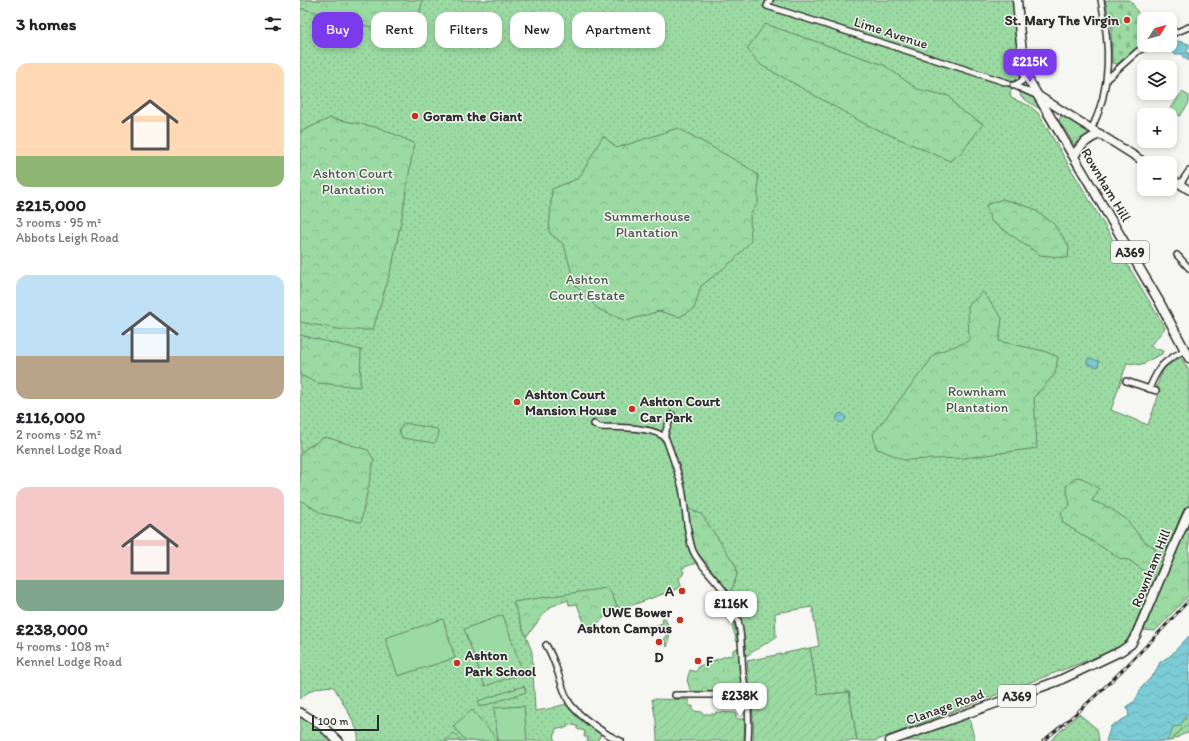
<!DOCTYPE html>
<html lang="en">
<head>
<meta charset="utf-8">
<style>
  :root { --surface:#fff; --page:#f6f6f6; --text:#202124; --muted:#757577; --accent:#7c3aed }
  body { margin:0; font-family:Itim,sans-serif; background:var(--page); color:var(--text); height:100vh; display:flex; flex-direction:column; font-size:15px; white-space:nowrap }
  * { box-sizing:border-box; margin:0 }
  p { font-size:13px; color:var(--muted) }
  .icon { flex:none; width:22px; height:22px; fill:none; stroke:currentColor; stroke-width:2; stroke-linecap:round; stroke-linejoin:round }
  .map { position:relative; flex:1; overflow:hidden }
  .side { display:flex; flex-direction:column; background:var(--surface); width:300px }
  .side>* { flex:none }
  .hud { position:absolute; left:12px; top:12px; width:380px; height:36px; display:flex; gap:8px }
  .needle { width:26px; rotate:53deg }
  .fabs { position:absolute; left:837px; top:12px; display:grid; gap:8px }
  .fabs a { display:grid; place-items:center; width:40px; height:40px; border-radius:8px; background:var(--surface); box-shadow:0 2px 6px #0003; font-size:20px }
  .scale { position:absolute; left:12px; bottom:10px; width:67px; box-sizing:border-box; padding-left:4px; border:2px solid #2b2b2b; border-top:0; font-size:11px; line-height:14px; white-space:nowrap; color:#2b2b2b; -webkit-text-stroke:3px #f6f6f2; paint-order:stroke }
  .price { position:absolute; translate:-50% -34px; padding:0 9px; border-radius:8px; background:#fff; color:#222; font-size:13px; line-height:26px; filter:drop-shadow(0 1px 2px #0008) }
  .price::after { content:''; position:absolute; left:50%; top:24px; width:12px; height:9px; margin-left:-6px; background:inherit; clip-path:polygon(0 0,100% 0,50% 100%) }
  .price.on { background:var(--accent); color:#fff }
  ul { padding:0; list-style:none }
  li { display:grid; align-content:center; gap:8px; height:212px; padding:0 16px }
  li span { display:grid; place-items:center; height:124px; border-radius:12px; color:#555 }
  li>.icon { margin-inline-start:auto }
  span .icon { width:72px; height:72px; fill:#fffc; stroke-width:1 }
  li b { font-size:17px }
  h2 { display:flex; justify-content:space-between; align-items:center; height:48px; padding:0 16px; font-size:17px }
  .chip { padding:0 14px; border-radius:12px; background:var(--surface); box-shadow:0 2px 6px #0003; font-size:14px; line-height:36px }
  .chip.on { background:var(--accent); color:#fff }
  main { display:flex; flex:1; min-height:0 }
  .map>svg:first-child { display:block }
  .grass { fill:url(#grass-dots); stroke:#638266 }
  .forest { fill:url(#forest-crowns); stroke:#638266 }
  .wetland { fill:url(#wetland-marsh); stroke:#638266 }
  .cemetery { fill:url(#cemetery-stones); stroke:#638266 }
  .garden { fill:url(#garden-furrows); stroke:#638266 }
  .pitch { fill:#9bdaa2; stroke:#638266 }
  .water { fill:url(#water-waves); stroke:#5c8c91 }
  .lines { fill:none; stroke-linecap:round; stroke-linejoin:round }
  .minor-casing { stroke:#2b2b2b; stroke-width:8 }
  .secondary-casing { stroke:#2b2b2b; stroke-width:10 }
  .primary-casing { stroke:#2b2b2b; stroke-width:11 }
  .trunk-casing { stroke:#2b2b2b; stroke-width:11 }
  .minor { stroke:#f6f6f2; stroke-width:5 }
  .secondary { stroke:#f6f6f2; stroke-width:7 }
  .primary { stroke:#f6f6f2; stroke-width:8 }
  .trunk { stroke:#f6f6f2; stroke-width:8 }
  .rail-casing { stroke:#2b2b2b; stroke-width:3 }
  .rail { stroke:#f6f6f2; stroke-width:1.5; stroke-dasharray:4.5; stroke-linecap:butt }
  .poi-dot { fill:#c8321e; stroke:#f6f6f2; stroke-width:1.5 }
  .labels { text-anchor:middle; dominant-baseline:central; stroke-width:3; stroke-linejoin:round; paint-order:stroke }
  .shield { fill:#f6f6f2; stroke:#686867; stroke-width:1 }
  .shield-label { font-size:13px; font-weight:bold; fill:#2b2b2b }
  .poi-label { font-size:14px; font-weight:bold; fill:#2b2b2b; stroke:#f6f6f2; text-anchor:start }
  .street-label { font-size:14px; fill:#2b2b2b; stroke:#f6f6f2 }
  .park-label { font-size:14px; fill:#475749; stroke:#f6f6f2 }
</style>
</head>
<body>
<main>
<section class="side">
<h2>3 homes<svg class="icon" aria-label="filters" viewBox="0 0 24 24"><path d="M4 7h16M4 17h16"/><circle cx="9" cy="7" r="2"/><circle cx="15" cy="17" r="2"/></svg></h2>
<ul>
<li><span style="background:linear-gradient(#ffd9b3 75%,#8fb573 0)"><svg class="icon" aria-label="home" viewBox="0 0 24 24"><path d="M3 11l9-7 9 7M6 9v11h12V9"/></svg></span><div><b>£215,000</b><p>3 rooms · 95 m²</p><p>Abbots Leigh Road</p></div></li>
<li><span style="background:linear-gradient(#bfe0f5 65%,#b9a48a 0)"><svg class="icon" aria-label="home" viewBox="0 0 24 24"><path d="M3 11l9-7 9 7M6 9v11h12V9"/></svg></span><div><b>£116,000</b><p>2 rooms · 52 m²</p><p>Kennel Lodge Road</p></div></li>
<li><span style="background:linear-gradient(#f6c9c9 75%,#7fa58c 0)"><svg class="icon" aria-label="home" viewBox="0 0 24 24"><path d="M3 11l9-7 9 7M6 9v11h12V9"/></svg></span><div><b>£238,000</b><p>4 rooms · 108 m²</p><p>Kennel Lodge Road</p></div></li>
</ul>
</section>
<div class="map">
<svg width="889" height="741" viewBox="0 0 889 741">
  <defs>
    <pattern id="grass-dots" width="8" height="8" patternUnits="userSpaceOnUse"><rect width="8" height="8" fill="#9bdaa2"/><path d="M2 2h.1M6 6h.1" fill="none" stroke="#86bb8c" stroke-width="1.8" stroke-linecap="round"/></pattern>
    <pattern id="forest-crowns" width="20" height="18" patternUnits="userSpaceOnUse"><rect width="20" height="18" fill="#9bdaa2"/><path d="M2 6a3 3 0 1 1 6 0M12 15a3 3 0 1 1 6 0" fill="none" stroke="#86bb8c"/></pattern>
    <pattern id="wetland-marsh" width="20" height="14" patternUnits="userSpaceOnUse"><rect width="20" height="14" fill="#9bdaa2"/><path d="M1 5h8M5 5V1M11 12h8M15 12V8" fill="none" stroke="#86bb8c"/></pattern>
    <pattern id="cemetery-stones" width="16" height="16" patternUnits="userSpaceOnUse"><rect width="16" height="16" fill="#9bdaa2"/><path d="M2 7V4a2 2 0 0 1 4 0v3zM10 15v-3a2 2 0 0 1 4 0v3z" fill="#86bb8c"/></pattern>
    <pattern id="garden-furrows" width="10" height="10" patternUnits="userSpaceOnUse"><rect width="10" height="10" fill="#9bdaa2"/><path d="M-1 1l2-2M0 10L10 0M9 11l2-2" fill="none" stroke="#86bb8c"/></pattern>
    <pattern id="water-waves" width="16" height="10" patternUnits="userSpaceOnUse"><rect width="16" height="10" fill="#7cccd5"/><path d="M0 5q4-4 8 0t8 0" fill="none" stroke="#6bafb7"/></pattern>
  </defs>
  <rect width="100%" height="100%" fill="#f6f6f2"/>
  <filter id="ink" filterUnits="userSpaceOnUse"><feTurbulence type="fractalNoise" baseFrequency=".025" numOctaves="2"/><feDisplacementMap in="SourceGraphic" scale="8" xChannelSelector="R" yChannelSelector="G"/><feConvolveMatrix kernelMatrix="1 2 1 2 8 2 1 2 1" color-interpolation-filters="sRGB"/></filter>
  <g filter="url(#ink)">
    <!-- grass -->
    <g class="grass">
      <path d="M 0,0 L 713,0 L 719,73 L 713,85 L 710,93 L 711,98 L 730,106 L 738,113 L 865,328 L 850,346 L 863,351 L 862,354 L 849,360 L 843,365 L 827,363 L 811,410 L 848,425 L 860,391 L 856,388 L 864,368 L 881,357 L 889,371 L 889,505 L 883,511 L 834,627 L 823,647 L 575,741 L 557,741 L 549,692 L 518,695 L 510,648 L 519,646 L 512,607 L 475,613 L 476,637 L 446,656 C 444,641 443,625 438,610 C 431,591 409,569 397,552 L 392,554 L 397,561 L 396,563 L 382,568 L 384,573 L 379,579 L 382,587 L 322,609 L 317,606 L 311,593 L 213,602 L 232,652 L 235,711 L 248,709 L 266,704 L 301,732 L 301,735 L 297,741 L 287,741 L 288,737 L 284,737 L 285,731 L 277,729 L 277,726 L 267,724 L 267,728 L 264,727 L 264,729 L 256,728 L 254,739 L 255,741 L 58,741 C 61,729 40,699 34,687 C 22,685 8,690 0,699 Z"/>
      <polygon points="719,89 734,97 743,111 721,97"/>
      <polygon points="746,114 837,268 879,347 847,290 743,115"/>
      <polygon points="419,591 426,602 431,611 422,601 420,603 416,592"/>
      <polygon points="426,609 432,615 438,639 437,642 435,639 436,638"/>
      <path d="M 363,618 L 365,618 C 369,626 371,638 367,647 L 364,638 L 369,635 L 366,626 L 349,631 L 348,628 L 363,623 L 362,620 Z"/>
      <polygon points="779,714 797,729 799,741 750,741"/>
      <polygon points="0,716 15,725 31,741 0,741"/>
      <polygon points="669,718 675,741 605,741"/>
      <path d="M 889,724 L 889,733 C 880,734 877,739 870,741 L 884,727 Z"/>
    </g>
    <!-- forest -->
    <g class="forest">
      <polygon points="0,0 123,0 112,38 0,8"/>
      <polygon points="465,24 584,65 617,89 649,96 659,109 683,124 662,152 650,161 567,125 461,65 447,49"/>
      <polygon points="761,115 790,133 780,139 774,145 759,121"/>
      <polygon points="30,118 80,128 114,143 103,211 93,262 73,330 44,330 0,322 0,134 2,131"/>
      <polygon points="378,128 444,165 458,175 458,203 450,215 451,241 434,260 401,286 394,309 379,317 359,311 326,321 298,309 275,285 264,245 249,232 252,189 279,178 303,136 317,148"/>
      <polygon points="703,199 732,208 753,223 769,246 768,258 740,255 691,221 686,205"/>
      <polygon points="683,292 702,318 699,341 744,351 758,357 755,374 734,397 737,448 664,458 604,460 576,448 573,434 636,353 669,341 668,306"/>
      <polygon points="0,335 61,350 60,387 18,383 0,375"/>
      <polygon points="25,437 68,450 74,460 61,522 23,514 0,500 0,454 8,447"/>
      <polygon points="776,477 782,478 799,489 792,501 808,507 826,519 843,540 855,548 855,567 848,574 829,560 821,559 763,523 761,512 770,505 766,486"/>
      <polygon points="387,508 401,514 407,522 436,566 437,575 430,594 395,549"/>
      <polygon points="889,517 889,595 855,631 844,630"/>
      <polygon points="306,588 311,593 317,606 288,632 278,607 277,604 269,605 268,600 250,607 250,609 247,610 226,637 213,602"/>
      <path d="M 438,648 C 440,659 444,681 437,690 L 426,693 L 391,692 L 387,680 L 390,670 L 396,672 L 399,666 L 429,655 L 430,656 L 433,655 L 433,650 Z"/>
    </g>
    <!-- wetland -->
    <polygon class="wetland" points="889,701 889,724 884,727 870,741 851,741"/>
    <!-- cemetery -->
    <path class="cemetery" d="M 805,0 L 830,0 C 841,16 844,25 844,44 L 817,64 L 812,63 L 811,26 Z"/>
    <!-- garden -->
    <g class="garden">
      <path d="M 104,423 L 137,429 C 140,433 138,440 134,443 L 102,438 L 99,430 Z"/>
      <path d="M 510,648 L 518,695 L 549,692 L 557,741 L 453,741 C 455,714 449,688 447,661 Z"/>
      <polygon points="352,699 389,700 389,706 393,706 393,711 402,712 402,714 415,714 416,712 436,713 436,719 445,719 444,741 357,741 356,721"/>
    </g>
    <!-- pitch -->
    <g class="pitch">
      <polygon points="882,92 889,96 889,103 880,116 870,110"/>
      <polygon points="203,615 223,673 185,686 164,629"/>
      <polygon points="143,619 155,658 98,676 85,638"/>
      <polygon points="224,686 226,692 180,707 178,701"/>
      <polygon points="224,706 227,741 198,741 194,708"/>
      <polygon points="172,710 197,739 194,741 166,741 153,726"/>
      <polygon points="154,733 161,741 145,741"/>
    </g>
    <!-- water -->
    <g class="water">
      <path d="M 878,41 L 889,44 L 889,49 L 886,52 L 889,53 L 889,61 L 883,57 L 882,54 L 874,54 L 872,51 C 872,45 873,43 878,41 Z"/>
      <polygon points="788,358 799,361 798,367 787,364"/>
      <circle cx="541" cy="418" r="4.5"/>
      <polygon points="889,636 889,715 886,715 884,720 880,726 873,727 870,736 867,741 806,741 811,726 829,716 827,706 835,701 842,687 855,673 860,662 870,656"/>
    </g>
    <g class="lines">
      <!-- minor casing -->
      <g class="minor-casing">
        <g id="minor">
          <polyline points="470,0 467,6 708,83"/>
          <polyline points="870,35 889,27"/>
          <polyline points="808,78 838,51 850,45"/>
          <polyline points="713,85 738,96"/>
          <polyline points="715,85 722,81 725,74"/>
          <path d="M 792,128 C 812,86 810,45 801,0"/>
          <polyline points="880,184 889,171"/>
          <polyline points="877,255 889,268"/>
          <polyline points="826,381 856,391"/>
          <path d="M 849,389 C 859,366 862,362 885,350"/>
          <path d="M 294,424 L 300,427 C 316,428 356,426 366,439 C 372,455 378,472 382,488 C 386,509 386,532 393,551 C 400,567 421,583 430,600 C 443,623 441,648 443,674 C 444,682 446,690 447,698 C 449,713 449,727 448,741"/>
          <polyline points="365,438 365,433 372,415"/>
          <path d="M 246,645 C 257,662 259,682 268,700 C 274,713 307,736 321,741"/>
          <polyline points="375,695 426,695 446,692"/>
        </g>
      </g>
      <!-- secondary casing -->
      <g class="secondary-casing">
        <g id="secondary">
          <polyline points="739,96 846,163"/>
          <polyline points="870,178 889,190"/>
          <polyline points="0,712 20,724"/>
        </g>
      </g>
      <!-- primary casing -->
      <g class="primary-casing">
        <g id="primary">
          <polyline points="717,0 720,35 725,74 859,301 889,358"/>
          <path d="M 774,156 C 780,145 788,138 800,134"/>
          <polyline points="590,741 758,681 821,651 831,644 836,635 889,511"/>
        </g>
      </g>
      <!-- trunk casing -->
      <g class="trunk-casing">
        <polyline id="trunk" points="20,724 38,741"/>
      </g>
      <!-- minor -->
      <use href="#minor" class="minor"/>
      <!-- secondary -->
      <use href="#secondary" class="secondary"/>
      <!-- primary -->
      <use href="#primary" class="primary"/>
      <!-- trunk -->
      <use href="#trunk" class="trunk"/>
      <!-- rail casing -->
      <g class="rail-casing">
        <path id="rail" d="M 743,741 C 796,699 844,650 889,600"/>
      </g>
      <!-- rail -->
      <use href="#rail" class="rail"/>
    </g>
  </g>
  <!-- markers -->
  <g class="poi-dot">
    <circle cx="827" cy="20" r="4"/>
    <circle cx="115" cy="116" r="4"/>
    <circle cx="217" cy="402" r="4"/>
    <circle cx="332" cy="409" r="4"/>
    <circle cx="382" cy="591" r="4"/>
    <circle cx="380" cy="620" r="4"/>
    <circle cx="359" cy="642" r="4"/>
    <circle cx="398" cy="661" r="4"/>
    <circle cx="157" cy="663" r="4"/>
  </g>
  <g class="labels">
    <!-- shield labels -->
    <g class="shield">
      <rect x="811" y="241" width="38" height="22" rx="3"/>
      <rect x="698" y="685" width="38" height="22" rx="3"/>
    </g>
    <g class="shield-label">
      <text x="830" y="252">A369</text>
      <text x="717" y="696">A369</text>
    </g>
    <!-- poi labels -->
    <g class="poi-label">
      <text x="819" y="20" text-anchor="end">St. Mary The Virgin</text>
      <text x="123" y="116">Goram the Giant</text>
      <text x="225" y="394">Ashton Court<tspan x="225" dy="16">Mansion House</tspan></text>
      <text x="340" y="401">Ashton Court<tspan x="340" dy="16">Car Park</tspan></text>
      <text x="374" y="591" text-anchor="end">A</text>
      <text x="372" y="612" text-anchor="end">UWE Bower<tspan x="372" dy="16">Ashton Campus</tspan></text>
      <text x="165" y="655">Ashton<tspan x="165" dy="16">Park School</tspan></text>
      <text x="359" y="657" text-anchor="middle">D</text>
      <text x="406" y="661">F</text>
    </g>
    <!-- street labels -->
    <g class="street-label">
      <text transform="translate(591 33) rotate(18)">Lime Avenue</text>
      <text transform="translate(806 185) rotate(59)">Rownham Hill</text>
      <text transform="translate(851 568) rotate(-68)">Rownham Hill</text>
      <text transform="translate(645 707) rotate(-20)">Clanage Road</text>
    </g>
    <!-- park labels -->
    <g class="park-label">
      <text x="53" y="173">Ashton Court<tspan x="53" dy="16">Plantation</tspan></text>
      <text x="347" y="216">Summerhouse<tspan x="347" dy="16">Plantation</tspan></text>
      <text x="287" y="279">Ashton<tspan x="287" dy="16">Court Estate</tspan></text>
      <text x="677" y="391">Rownham<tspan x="677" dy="16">Plantation</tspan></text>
    </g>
  </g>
</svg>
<div class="fabs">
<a><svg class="needle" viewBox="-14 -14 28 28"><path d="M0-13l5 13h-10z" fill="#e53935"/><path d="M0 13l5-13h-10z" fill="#757577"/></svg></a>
<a><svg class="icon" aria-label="layers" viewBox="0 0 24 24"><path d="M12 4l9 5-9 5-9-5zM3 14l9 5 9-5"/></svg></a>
<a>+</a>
<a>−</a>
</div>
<div class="scale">100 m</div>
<b class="price on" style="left:730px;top:83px">£215K</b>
<b class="price" style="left:431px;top:625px">£116K</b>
<b class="price" style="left:440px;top:717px">£238K</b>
<div class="hud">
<a class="chip on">Buy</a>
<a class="chip">Rent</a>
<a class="chip">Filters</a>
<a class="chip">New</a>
<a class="chip">Apartment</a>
</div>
</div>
</main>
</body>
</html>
